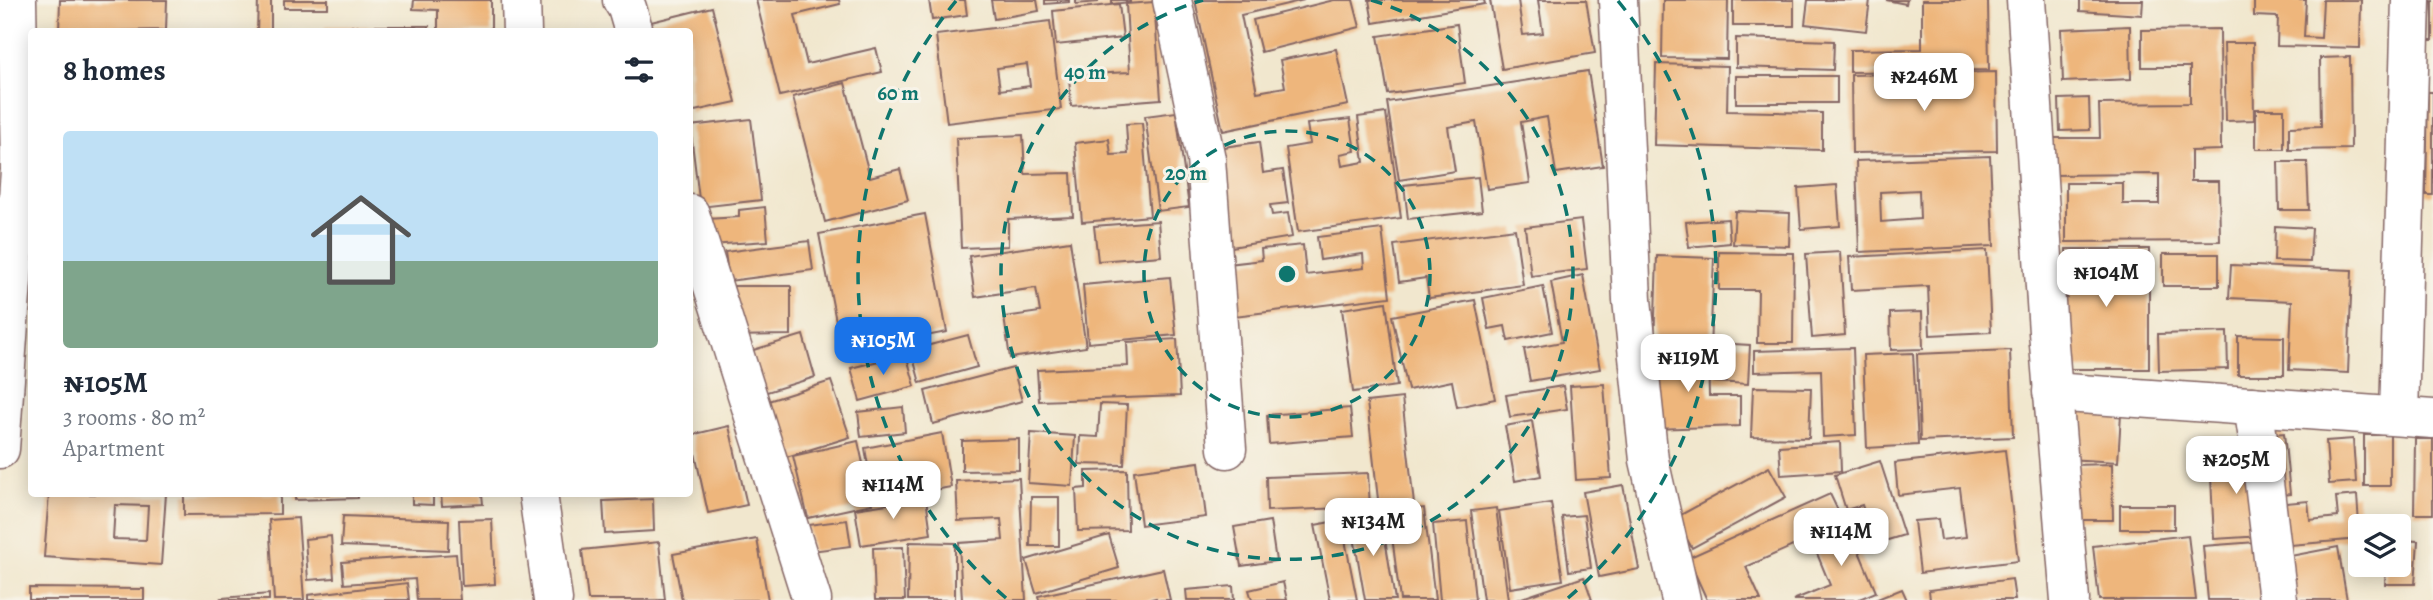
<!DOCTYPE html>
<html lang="en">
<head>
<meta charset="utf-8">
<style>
  :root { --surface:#fff; --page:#f2f2f3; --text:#1f2937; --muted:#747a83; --accent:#1a73e8 }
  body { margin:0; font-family:Alegreya,serif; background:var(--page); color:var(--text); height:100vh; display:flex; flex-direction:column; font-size:26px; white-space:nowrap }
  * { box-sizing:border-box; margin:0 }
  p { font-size:23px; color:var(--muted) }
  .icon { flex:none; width:38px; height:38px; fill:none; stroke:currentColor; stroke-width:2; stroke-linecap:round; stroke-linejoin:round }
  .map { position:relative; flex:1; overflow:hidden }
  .side { position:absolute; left:28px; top:28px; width:665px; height:469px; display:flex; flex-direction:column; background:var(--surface); border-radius:7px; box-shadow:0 4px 18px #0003 }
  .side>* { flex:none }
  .controls { position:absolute; left:2348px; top:514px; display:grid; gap:14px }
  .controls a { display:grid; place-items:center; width:63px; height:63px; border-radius:7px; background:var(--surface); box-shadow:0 4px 18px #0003; font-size:35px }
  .price { position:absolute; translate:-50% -60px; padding:0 16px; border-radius:14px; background:#fff; color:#222; font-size:23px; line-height:46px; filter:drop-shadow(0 2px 4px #0008) }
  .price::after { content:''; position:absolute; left:50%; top:42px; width:21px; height:16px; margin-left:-10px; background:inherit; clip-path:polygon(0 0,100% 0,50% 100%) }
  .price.on { background:var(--accent); color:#fff }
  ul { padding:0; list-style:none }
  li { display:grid; align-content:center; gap:14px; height:371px; padding:0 35px }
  li span { display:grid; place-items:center; height:217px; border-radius:7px; color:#555 }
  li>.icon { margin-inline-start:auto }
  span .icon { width:126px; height:126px; fill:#fffc; stroke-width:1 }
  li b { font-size:30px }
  h2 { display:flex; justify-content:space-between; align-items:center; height:84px; padding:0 35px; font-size:30px }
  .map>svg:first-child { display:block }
  .building { fill:#eeb67b; fill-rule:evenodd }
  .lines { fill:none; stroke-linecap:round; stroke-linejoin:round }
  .minor-casing { stroke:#846564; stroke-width:41 }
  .minor { stroke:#fff; stroke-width:38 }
  .ring { fill:none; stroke:#0f766e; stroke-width:3.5; stroke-dasharray:12 9 }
  .centre { fill:#0f766e; stroke:#f7f3e8; stroke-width:3.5 }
  .ring-label { font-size:21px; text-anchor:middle; font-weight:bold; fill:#0f766e; stroke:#f7f3e8; stroke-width:6; stroke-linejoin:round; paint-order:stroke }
</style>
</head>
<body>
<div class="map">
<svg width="2433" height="600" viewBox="0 0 2433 600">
  <rect width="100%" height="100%" fill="#f7f3e8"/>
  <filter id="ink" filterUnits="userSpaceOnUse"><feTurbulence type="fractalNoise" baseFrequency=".0143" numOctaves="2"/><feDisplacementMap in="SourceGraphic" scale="14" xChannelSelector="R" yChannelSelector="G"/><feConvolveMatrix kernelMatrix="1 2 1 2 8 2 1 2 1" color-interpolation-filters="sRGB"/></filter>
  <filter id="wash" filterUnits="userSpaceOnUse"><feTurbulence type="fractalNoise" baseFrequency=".00686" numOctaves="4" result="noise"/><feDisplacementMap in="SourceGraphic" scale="28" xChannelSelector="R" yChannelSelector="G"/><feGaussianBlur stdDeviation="1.57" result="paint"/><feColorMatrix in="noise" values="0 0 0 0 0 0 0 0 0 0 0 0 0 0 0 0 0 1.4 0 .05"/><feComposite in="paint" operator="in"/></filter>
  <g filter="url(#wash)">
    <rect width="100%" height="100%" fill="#f1e7ce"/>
    <g id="blocks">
      <!-- building -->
      <g class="building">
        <polygon points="60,0 167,0 166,30 59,32"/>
        <polygon points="258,0 271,0 271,32 257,32"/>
        <rect x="284" y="0" width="44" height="8"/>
        <polygon points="414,0 491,0 491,32 438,32 438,10 413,9"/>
        <polygon points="756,0 839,0 840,4 795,15 807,64 876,48 882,72 780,96"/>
        <polygon points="929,0 965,0 967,15 932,20"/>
        <polygon points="991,0 1037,0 1039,11 994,19"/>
        <polygon points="1045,0 1069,0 1069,2 1045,4"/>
        <polygon points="1076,0 1098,0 1098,2 1076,4"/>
        <polygon points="1112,0 1130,0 1130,2 1112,4"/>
        <polygon points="1195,0 1304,0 1241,15 1257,92 1285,87 1280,60 1336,49 1348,105 1223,131"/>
        <polygon points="1334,0 1353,0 1360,27 1261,52 1253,20"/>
        <polygon points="1369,0 1484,0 1485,4 1373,23"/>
        <polygon points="1490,0 1518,0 1523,35 1543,33 1538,0 1586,0 1595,53 1502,69"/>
        <polygon points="1663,0 1728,0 1727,59 1662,58"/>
        <rect x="1733" y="0" width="61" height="26"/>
        <polygon points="1808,0 1870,0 1866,31 1805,24"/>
        <polygon points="1886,0 1907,0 1906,4"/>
        <polygon points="1922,0 1988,0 1989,70 1850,72 1850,50 1922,49"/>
        <polygon points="2080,0 2143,0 2142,15 2080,11"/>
        <polygon points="2254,0 2306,0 2304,37 2321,38 2323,0 2361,0 2360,48 2277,46 2278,17 2254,16"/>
        <polygon points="2431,1 2433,1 2433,40 2429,40"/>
        <polygon points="1154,2 1161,99 1071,106 1069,75 1130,72 1126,4"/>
        <polygon points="1119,4 1123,38 1056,45 1053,11"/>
        <polygon points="712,7 736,102 690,112 690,32 653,32 651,22"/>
        <path d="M 1050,21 L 1061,109 L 947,123 L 936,35 ZM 1027,64 L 1030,86 L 1000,90 L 997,68 Z"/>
        <polygon points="1457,24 1465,83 1388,94 1378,36"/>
        <rect x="325" y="26" width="104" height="6"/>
        <polygon points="2130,26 2131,79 2063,82 2061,29"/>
        <polygon points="2220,29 2221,150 2191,151 2191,181 2219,181 2220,241 2066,242 2066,183 2123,183 2123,204 2159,204 2159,174 2049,175 2049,138 2100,138 2099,104 2190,103 2190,67 2142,67 2142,30"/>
        <polygon points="1736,38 1834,41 1833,70 1736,67"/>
        <polygon points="2224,43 2253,43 2254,120 2226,121"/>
        <polygon points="2350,57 2351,149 2289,150 2289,127 2321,126 2320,58"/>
        <polygon points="1656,64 1728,66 1727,111 1822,113 1822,150 1654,145"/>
        <polygon points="1588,71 1603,166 1556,173 1547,117 1521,122 1530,183 1487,189 1476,122 1448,127 1455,171 1399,180 1387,102"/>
        <polygon points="1996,72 1997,151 1852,153 1851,75"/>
        <rect x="1736" y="76" width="101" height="27"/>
        <polygon points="845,83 870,177 900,169 908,200 825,222 793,97"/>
        <polygon points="2428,92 2433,92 2433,195 2426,195"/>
        <polygon points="2089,98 2090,130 2060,131 2059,99"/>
        <rect x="2256" y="109" width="28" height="40"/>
        <polygon points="1176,112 1189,207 1158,211 1145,116"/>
        <polygon points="1386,113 1401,218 1298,232 1286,148 1310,144 1307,124 1350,119 1355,151 1340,154 1342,166 1364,162 1358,117"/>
        <polygon points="751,119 761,200 700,207 690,126"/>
        <polygon points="1142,123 1150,216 1082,222 1075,143 1109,139 1111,155 1128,154 1126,124"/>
        <polygon points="1023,135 1025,174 1071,173 1073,216 1008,219 1008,246 961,248 956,138"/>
        <polygon points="1259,142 1263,173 1283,170 1288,203 1270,205 1272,215 1288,213 1292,237 1225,248 1209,149"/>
        <path d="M 1990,156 L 1994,246 L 1859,252 L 1856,161 ZM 1919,190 L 1920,219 L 1881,222 L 1880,192 Z"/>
        <polygon points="2278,162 2307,162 2309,210 2279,210"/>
        <polygon points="1478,177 1482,211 1408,219 1404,185"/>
        <polygon points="1837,185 1840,226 1801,229 1798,188"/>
        <polygon points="765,207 768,241 710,245 707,219 739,217 739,210"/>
        <polygon points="1735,211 1790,213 1789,246 1733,244"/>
        <polygon points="925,214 947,332 842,352 819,234"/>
        <polygon points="1728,219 1730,243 1689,247 1686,222"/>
        <polygon points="1581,220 1587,269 1531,276 1525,227"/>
        <polygon points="1158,221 1161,256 1098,261 1094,226"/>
        <polygon points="2275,226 2312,228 2310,262 2274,261"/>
        <polygon points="1382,229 1390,297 1226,317 1220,265 1262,260 1261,249 1303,245 1306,275 1364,268 1363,254 1320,260 1317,237"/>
        <polygon points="1515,229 1523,285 1429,298 1426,278 1399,282 1394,245"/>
        <polygon points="809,241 813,270 729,281 725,252"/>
        <polygon points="1070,241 1086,347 1010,358 1004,317 1040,312 1036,288 975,297 969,256"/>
        <polygon points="2066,249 2149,249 2149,369 2067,369 2057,298 2067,298"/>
        <polygon points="1987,250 1991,332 1930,335 1928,286 1851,290 1849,257"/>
        <polygon points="1719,252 1794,253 1793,343 1757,343 1758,290 1719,290"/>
        <polygon points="1840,252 1845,335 1812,338 1806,254"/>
        <rect x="2163" y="254" width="56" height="32"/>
        <polygon points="1657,256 1714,258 1710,348 1654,346"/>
        <polygon points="2231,265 2352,270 2348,373 2289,370 2292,301 2229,298"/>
        <polygon points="1583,275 1600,369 1530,381 1524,349 1562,342 1551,282"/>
        <polygon points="1170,277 1176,335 1088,343 1083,285"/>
        <polygon points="730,286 791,286 791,335 731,336"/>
        <polygon points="1543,286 1552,332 1508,341 1505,326 1489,329 1483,298"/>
        <polygon points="1475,300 1495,399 1457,407 1452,381 1408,390 1392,316"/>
        <polygon points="1386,302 1397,386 1353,392 1342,309"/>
        <polygon points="1922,312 1923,349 1891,350 1890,313"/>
        <polygon points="2227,332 2228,369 2159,371 2158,334"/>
        <polygon points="803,335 815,377 754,396 740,354"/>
        <polygon points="968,335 977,367 920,383 911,350"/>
        <polygon points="2238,336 2284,337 2284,375 2238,375"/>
        <polygon points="1177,339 1180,396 1039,401 1037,370 1128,366 1127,342"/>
        <polygon points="1716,343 1750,345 1748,384 1715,382"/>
        <polygon points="1853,348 1856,435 1823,437 1821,370 1754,372 1754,351"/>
        <polygon points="2010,350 2013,437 1920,441 1917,354"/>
        <polygon points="1708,351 1709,396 1740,396 1740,426 1653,429 1651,352"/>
        <polygon points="1913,353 1918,445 1867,448 1863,355"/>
        <polygon points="906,354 915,386 860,401 851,368"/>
        <polygon points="1013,368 1022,401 933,424 925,391"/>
        <polygon points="831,381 850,437 780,459 762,403"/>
        <polygon points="1604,384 1611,478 1576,480 1570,386"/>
        <polygon points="1563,386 1567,409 1510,417 1506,395"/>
        <polygon points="1753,387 1811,388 1809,438 1751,437"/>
        <polygon points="1402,398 1414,504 1379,508 1367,402"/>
        <polygon points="1100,404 1127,405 1124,465 1079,464 1080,436 1098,437"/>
        <polygon points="903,407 905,432 861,437 858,412"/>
        <polygon points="1350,408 1353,437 1269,444 1267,415"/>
        <polygon points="2070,411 2121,414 2118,462 2067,459"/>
        <polygon points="1532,421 1541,476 1515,481 1505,426"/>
        <polygon points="729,426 747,505 708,513 691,435"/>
        <polygon points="942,433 951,487 874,501 865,448"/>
        <polygon points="1031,433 1075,436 1072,486 1028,483"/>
        <polygon points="2284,433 2290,494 2270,496 2263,435"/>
        <rect x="2364" y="435" width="26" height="51"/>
        <polygon points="1019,439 1019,470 962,471 962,441"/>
        <polygon points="2353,439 2356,482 2329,484 2326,441"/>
        <polygon points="2415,439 2433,439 2433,514 2414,514"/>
        <polygon points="858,441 872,504 808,518 793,456"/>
        <polygon points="1840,442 1841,471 1781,475 1779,446"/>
        <polygon points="2005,450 2018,561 1920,573 1914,521 1938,519 1941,540 1966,537 1960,488 1898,495 1895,463"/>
        <polygon points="2258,454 2263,536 2214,539 2210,456"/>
        <polygon points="1880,461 1904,535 1875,544 1862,505 1846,510 1835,475"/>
        <polygon points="1199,462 1206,517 1141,525 1134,471"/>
        <polygon points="2112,464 2113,520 2073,520 2071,465"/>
        <polygon points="1769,467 1786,497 1692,548 1675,518"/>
        <polygon points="1127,470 1128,530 1078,531 1076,489 1086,488 1086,471"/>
        <polygon points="1368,473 1370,507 1267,511 1266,477"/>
        <polygon points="1019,478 1026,600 962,600 959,543 1003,540 1001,519 958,521 956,481"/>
        <polygon points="1623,485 1639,569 1599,577 1583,492"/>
        <path d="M 49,494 L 166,494 L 161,565 L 44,557 ZM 115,505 L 148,506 L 146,540 L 113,539 Z"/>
        <polygon points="184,494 280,494 280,514 184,515"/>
        <polygon points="295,494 358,494 358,498 295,500"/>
        <polygon points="412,494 433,494 433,505 412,504"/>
        <polygon points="441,494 482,494 483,504 442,506"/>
        <polygon points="1830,494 1844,523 1746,567 1761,600 1707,600 1688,558"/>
        <polygon points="2357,495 2360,539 2279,546 2275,504 2308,501 2310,520 2338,517 2336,497"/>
        <polygon points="1031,497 1059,497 1059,546 1030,546"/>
        <polygon points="926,498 931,534 861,545 855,509"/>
        <polygon points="653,499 654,531 605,534 603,501"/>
        <polygon points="1551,503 1563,580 1510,588 1499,511"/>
        <rect x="2120" y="505" width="54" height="24"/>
        <polygon points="1424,508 1435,600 1400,600 1389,512"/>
        <polygon points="1496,508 1508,600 1483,600 1471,511"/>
        <polygon points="1381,514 1395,600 1365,600 1351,520"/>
        <polygon points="1584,515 1591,568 1569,571 1562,517"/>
        <polygon points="343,516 449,520 448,550 341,546"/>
        <polygon points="298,518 304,600 274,600 269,520"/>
        <polygon points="492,519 495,584 462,586 459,520"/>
        <polygon points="847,520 851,546 812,551 808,525"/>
        <polygon points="1341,520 1357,600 1330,600 1315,525"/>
        <polygon points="1270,521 1276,561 1241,566 1234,527"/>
        <polygon points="1467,521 1475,600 1440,600 1433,524"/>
        <polygon points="1848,525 1876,592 1857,600 1793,600 1830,585 1811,539"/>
        <polygon points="1109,535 1119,568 1036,593 1026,560"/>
        <polygon points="2188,535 2196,600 2099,600 2093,546"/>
        <polygon points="331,536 334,578 308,580 305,539"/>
        <polygon points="757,539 768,600 682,600 673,554"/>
        <polygon points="2399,540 2418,541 2415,584 2385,584 2386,565 2399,565"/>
        <polygon points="659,542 665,600 588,600 582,550"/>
        <polygon points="909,542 955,543 955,600 908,600"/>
        <polygon points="2256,542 2262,600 2208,600 2203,546"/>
        <polygon points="903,547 905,600 875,600 873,548"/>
        <polygon points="2338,547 2347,600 2287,600 2280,558"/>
        <polygon points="456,554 460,600 417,600 415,579 344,584 342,562"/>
        <polygon points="1163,569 1170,600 1157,600 1156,598 1147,600 1039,600 1038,596"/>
        <polygon points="1584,577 1592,600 1516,600"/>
        <polygon points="2012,579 2015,600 1930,600 1929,590"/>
        <polygon points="1283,582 1287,600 1252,600 1249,590"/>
        <polygon points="407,583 409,600 308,600 308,595"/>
        <polygon points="1233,586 1234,600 1187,600 1186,590"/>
        <polygon points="29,588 144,589 144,600 29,600"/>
        <polygon points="1902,589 1907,600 1875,600"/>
        <polygon points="269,594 269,600 222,600 221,598"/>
      </g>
    </g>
  </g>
  <g filter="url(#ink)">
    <use href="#blocks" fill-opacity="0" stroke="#846564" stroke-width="2"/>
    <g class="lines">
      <!-- minor casing -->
      <g class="minor-casing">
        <g id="minor">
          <polyline points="521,0 522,32"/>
          <polyline points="622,0 627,8 634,32"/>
          <polyline points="1172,0 1206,159 1227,449"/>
          <polyline points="1618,0 1632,300 1649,460 1681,600"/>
          <polyline points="2026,0 2048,332 2070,600"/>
          <polyline points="690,214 812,600"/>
          <polyline points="2052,392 2433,419"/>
          <polyline points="2253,406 2261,458 2278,600"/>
          <polyline points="2399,415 2411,0"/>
          <polyline points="0,449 20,170 17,0"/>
          <polyline points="538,494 553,600"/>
        </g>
      </g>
      <!-- minor -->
      <use href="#minor" class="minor"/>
    </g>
  </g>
  <!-- distance rings -->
  <g class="ring">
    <circle cx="1287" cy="274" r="143"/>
    <path d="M1371 0A286 286 0 1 1 1203 0"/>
    <path d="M1006 598A429 429 0 0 1 956 1M1618 1A429 429 0 0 1 1568 598"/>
  </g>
  <circle cx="1287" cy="274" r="10" class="centre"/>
  <g class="ring-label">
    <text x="1085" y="79">40 m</text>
    <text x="898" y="100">60 m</text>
    <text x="1186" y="180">20 m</text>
  </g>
</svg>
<div class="controls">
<a><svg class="icon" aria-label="layers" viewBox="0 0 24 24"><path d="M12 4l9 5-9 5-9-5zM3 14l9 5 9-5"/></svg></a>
</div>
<b class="price" style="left:1924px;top:113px">₦246M</b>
<b class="price" style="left:2106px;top:309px">₦104M</b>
<b class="price on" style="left:883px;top:377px">₦105M</b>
<b class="price" style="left:1688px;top:394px">₦119M</b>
<b class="price" style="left:2236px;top:496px">₦205M</b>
<b class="price" style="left:893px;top:521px">₦114M</b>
<b class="price" style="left:1373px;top:558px">₦134M</b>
<b class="price" style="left:1841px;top:568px">₦114M</b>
<section class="side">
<h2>8 homes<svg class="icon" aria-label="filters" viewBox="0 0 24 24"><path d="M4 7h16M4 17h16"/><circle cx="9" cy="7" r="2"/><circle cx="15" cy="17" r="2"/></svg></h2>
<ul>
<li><span style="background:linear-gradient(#bfe0f5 60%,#7fa58c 0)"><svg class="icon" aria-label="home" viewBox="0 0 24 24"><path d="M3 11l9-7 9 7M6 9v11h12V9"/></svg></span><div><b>₦105M</b><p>3 rooms · 80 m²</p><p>Apartment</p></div></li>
</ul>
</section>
</div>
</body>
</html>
